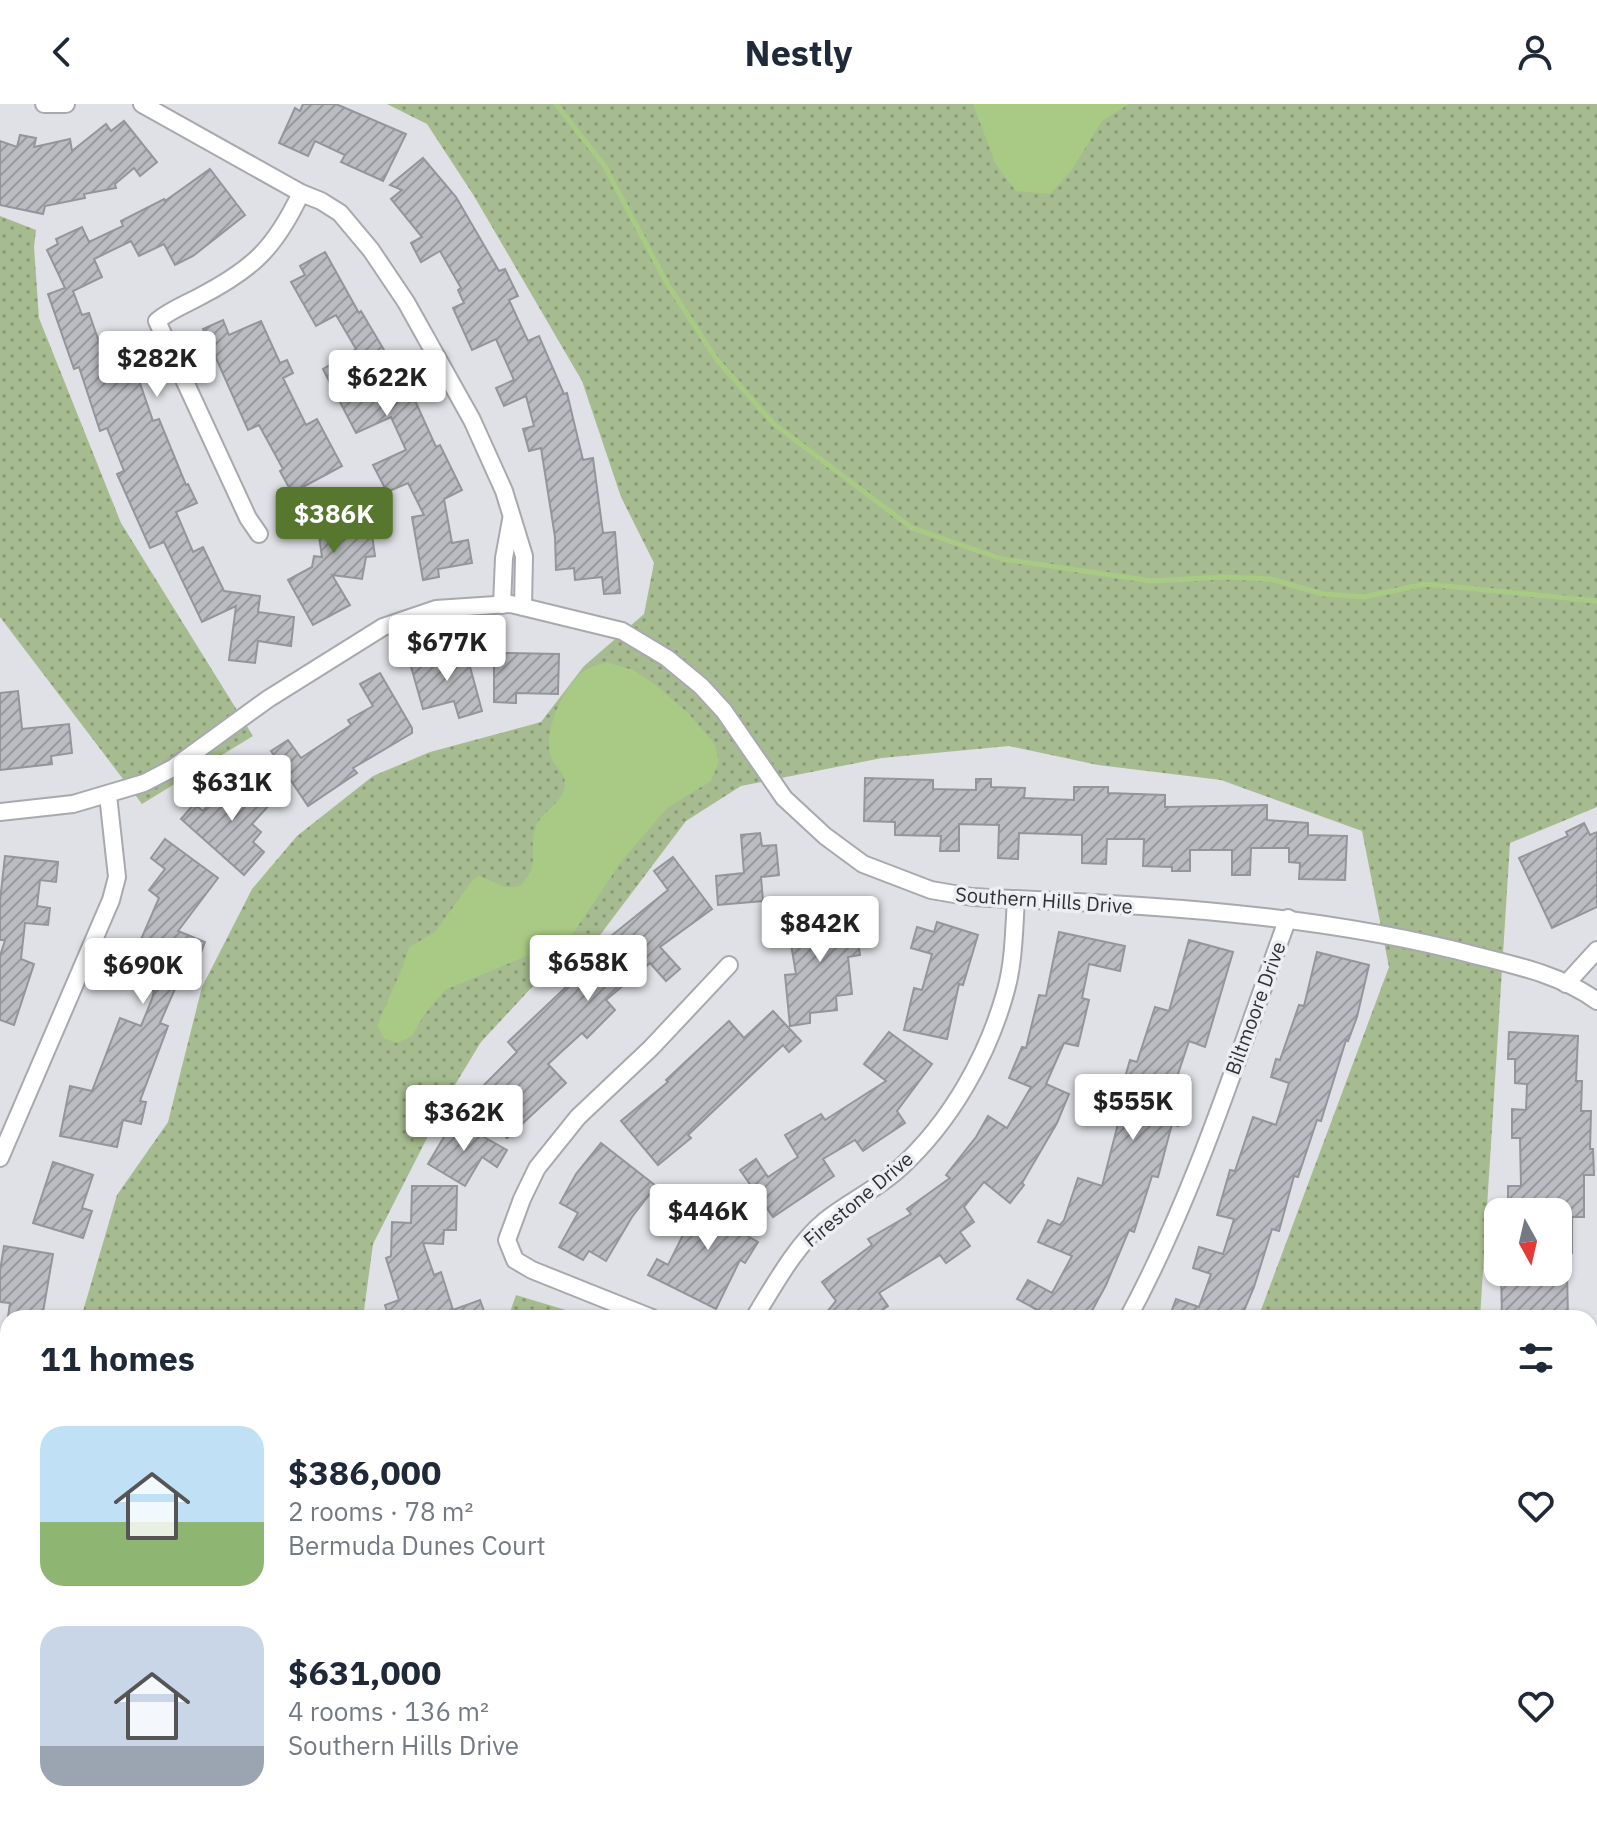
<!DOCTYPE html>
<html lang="en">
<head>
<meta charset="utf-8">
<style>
  :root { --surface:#fff; --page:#f2f2f3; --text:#1f2937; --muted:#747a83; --accent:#57772e }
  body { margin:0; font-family:"IBM Plex Sans",sans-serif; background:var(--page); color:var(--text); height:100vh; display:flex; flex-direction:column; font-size:30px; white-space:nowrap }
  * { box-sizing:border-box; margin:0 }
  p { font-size:26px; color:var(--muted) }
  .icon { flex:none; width:44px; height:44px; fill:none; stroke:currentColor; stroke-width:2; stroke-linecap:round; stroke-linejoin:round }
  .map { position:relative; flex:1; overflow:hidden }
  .drawer { position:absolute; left:0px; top:1206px; width:1598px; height:512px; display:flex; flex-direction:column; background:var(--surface); border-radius:24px 24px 0 0; box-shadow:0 2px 6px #0004 }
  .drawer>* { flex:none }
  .needle { width:52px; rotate:172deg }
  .fabs { position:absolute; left:1484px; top:1094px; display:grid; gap:16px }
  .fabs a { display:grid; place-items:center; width:88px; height:88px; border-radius:16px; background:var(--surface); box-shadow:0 2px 6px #0004; font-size:40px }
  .price { position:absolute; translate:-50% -68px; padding:0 18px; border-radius:8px; background:#fff; color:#222; font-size:26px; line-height:52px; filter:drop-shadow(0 2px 4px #0008) }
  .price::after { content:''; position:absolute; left:50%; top:48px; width:24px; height:18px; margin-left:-12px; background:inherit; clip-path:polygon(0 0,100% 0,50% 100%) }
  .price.active { background:var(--accent); color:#fff }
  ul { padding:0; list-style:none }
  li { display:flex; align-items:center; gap:24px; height:200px; padding:0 40px }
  li span { display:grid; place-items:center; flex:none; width:224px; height:160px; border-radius:24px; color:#555 }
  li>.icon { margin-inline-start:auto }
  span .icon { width:96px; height:96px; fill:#fffc; stroke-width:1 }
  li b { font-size:34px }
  h2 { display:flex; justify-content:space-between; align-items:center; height:96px; padding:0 40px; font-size:34px }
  header { display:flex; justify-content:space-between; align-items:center; height:104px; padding:0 40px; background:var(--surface); font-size:36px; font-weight:700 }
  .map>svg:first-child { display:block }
  .grass { fill:url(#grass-dots) }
  .water { fill:#a9ca85 }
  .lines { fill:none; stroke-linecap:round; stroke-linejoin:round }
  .stream { stroke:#a9ca85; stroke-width:5 }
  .building { fill:url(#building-hatch); stroke:#939599; stroke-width:2 }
  .minor-casing { stroke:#a7a9ae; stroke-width:20 }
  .minor { stroke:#fff; stroke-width:16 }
  .labels { text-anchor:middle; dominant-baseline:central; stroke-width:7; stroke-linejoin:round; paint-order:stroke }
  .street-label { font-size:20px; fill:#303032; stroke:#eceef3 }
</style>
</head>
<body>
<header><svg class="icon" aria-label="back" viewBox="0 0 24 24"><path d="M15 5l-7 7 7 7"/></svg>Nestly<svg class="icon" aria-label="person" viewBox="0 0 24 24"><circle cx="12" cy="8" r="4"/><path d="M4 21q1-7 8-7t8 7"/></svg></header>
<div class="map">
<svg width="1597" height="1718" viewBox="0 0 1597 1718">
  <defs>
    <pattern id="grass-dots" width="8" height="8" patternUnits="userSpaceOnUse" patternTransform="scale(2)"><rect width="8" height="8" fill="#a6bc90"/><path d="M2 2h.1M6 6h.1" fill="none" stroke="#889976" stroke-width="1.8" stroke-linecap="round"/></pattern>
    <pattern id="building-hatch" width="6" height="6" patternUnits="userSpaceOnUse" patternTransform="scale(2)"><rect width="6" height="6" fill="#bbbcc1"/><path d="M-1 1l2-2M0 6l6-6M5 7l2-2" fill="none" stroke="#98999d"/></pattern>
  </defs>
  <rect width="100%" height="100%" fill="#dfe1e6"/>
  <!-- grass -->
  <g class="grass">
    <polygon points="387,0 1597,0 1597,703 1510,739 1480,1214 1258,1214 1389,863 1362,727 1221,676 1098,661 1009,642 882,654 741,682 686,717 591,843 533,882 481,938 450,989 373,1140 363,1214 81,1214 117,1091 168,1018 202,883 252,785 297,732 373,672 430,648 541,618 584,562 644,510 654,459 621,393 582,277 474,92 427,20"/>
    <polygon points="0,112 36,126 34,143 39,214 121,419 253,632 142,700 0,513"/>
    <polygon points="516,1191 592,1214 508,1214"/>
    <polygon points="212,1710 346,1710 348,1718 213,1718"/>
    <rect x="1239" y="1710" width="241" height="8"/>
  </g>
  <!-- water -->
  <g class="water">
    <polygon points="973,0 1129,0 1102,17 1071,67 1050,90 1016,87 996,61"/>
    <path d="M 606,558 L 633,566 L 657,582 L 687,608 L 714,639 L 719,657 L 711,677 L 667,704 L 621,758 L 570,834 L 445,886 L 424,911 L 412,932 L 397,939 L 384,934 L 377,922 L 403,862 L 409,843 L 435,828 L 472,777 L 479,772 L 505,783 L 518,783 C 543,763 527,746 536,722 C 542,707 562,700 565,682 C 567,670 553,662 550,650 C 544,625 564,582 584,567 C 590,563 599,561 606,558 Z"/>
  </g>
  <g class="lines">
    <!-- stream -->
    <polyline class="stream" points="556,0 604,61 668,181 717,256 774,320 912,424 1002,455 1152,477 1223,473 1271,475 1323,490 1364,493 1425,480 1597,497"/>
  </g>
  <!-- building -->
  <g class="building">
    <polygon points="303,0 336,0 406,30 383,77 341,58 345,51 315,37 308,52 279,39 295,4 300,7"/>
    <polygon points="124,17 157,58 140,72 134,64 115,80 116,84 84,90 85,94 45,102 43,110 0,101 0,37 17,43 20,31 36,34 34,43 70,35 72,47 106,20 111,27"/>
    <polygon points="423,54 456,93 499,167 505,165 518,192 509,196 528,237 539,232 564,290 567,289 583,356 593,354 603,429 615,428 620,489 604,490 602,473 575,476 574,464 556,466 555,433 541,344 529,347 523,325 534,322 526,292 504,302 496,284 514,276 496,235 472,246 453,204 464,199 458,186 461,184 440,147 421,158 411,139 422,133 391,95 402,86 390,81"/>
    <polygon points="210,65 245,111 193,152 175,161 164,140 139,152 131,137 94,155 102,173 73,187 82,211 89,209 108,264 132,256 153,317 159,315 186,381 188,380 197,399 176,408 193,448 203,443 224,487 260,492 258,508 294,513 291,542 258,537 255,559 229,556 236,502 202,518 164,438 150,444 117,370 124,367 107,324 100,327 79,263 74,265 48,190 65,184 47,146 58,140 56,135 82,123 89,138 123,122 121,117 164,95 165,97"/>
    <polygon points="325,148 359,209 361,207 387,251 375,259 392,288 408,281 436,343 440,341 462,386 444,395 452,439 468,436 472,459 438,465 439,473 423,476 412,413 424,411 408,379 387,388 373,361 406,346 391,313 356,329 323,265 356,245 336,211 316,222 291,178 305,171 300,162"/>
    <polygon points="223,216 229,231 261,217 280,259 287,256 293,269 283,274 306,321 317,315 342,362 292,389 280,367 283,365 259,321 248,326 203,225"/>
    <polygon points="350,384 355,419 370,416 375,452 366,453 362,475 332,471 350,501 313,521 288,476 312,463 314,452 322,453 313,389"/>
    <polygon points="460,544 465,561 469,559 482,607 459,614 454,597 423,605 410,559"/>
    <polygon points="505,549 559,550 558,590 516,589 516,599 494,598 494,558 505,558"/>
    <polygon points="380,569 412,624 412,629 353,664 357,669 308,702 271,647 288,636 301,654 351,621 348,616 373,602 360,580"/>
    <polygon points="18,587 22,625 69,620 72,649 51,652 52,660 0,666 0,589"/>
    <polygon points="237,669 271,699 252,720 261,728 253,738 264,748 244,771 181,715 194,700 203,707"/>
    <polygon points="865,674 933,676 933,685 976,686 976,675 991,675 991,683 1025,684 1024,694 1074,696 1074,683 1108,683 1108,689 1165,691 1165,703 1267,701 1267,716 1308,719 1308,731 1347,732 1345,776 1299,775 1300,759 1289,758 1289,744 1251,744 1250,771 1232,771 1232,746 1190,746 1190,767 1172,767 1172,763 1143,762 1144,735 1107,735 1106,760 1082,759 1082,731 1019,729 1018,755 998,754 999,721 959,720 959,747 940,747 941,732 895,731 895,718 864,717"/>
    <polygon points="1584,719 1590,731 1597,728 1597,803 1552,824 1519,754 1568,732 1566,728"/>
    <polygon points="760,729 762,742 776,741 779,771 761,773 763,797 718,801 716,772 744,769 741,731"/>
    <polygon points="165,735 218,774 178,827 205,838 198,856 189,853 160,919 168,922 140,997 146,998 141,1020 123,1016 117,1043 60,1032 70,982 92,987 120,914 141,922 152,895 154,887 141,882 146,870 129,863 159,794 149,786 165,765 151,754"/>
    <polygon points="5,752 58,758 56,778 40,776 37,802 50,804 48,821 25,819 21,855 34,860 14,921 0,916 0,852 5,836 0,836 0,797"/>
    <polygon points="673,753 712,805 660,843 680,865 666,877 650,859 606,896 615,906 587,934 582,929 548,960 566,979 507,1034 469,996 517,948 508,938 586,864 588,867 618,840 611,832 668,786 654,767"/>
    <polygon points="805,807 807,821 862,812 865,829 857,831 860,851 848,853 852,890 836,892 837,906 810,909 810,919 790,922 785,871 796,870 786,810"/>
    <polygon points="937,818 978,831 963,881 959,880 947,935 904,926 914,884 922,886 932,850 911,844 917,823 934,828"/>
    <polygon points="1059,828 1125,842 1120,867 1089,860 1082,894 1089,896 1078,942 1064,939 1046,980 1069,990 1057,1019 1022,1079 1024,1081 1010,1099 984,1078 964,1103 974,1118 960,1128 970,1142 946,1159 940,1151 879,1189 888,1202 871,1214 822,1214 836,1197 822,1178 872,1141 868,1135 911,1110 907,1105 950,1074 946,1071 976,1033 988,1012 1007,1024 1031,983 1009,974 1022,943 1026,944 1039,891 1046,892"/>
    <polygon points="1189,836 1233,848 1205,943 1189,937 1177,973 1191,976 1178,1022 1172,1020 1158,1073 1152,1072 1134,1128 1129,1126 1106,1181 1088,1214 1052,1214 1017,1195 1028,1176 1052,1189 1072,1152 1038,1138 1048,1116 1060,1121 1064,1116 1078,1074 1102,1082 1119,1016 1129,1018 1136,992 1121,987 1130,956 1137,958 1155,903 1169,907"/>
    <polygon points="1317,848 1369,861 1357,913 1348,937 1346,936 1321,1017 1317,1016 1298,1073 1294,1072 1279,1127 1272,1125 1254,1183 1241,1214 1169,1214 1176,1195 1199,1203 1211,1170 1193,1164 1199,1143 1223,1150 1234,1115 1217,1111 1230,1066 1235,1067 1253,1013 1276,1021 1289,979 1271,973 1276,955 1280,956 1299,901 1304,902"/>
    <polygon points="773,907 801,937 789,948 783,941 688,1031 691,1034 658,1061 621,1017 668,978 666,976 729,917 744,934"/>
    <polygon points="889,928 932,960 897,1007 905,1019 863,1047 855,1036 823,1055 834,1072 773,1113 740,1066 756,1055 768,1073 798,1053 785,1031 821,1010 825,1016 886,977 864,960"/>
    <polygon points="1509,928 1578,932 1576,977 1582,977 1581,1007 1591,1007 1590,1045 1593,1045 1594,1071 1584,1071 1584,1113 1572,1113 1572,1149 1558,1150 1558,1108 1520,1108 1520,1101 1508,1101 1508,1082 1521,1082 1520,1034 1512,1034 1512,1005 1526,1006 1527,980 1515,979 1515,955 1508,955"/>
    <polygon points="454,1016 507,1046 497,1063 482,1053 465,1082 428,1060"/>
    <polygon points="601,1039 656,1082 632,1113 606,1157 589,1147 583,1156 559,1143 578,1109 560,1099 576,1070"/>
    <polygon points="53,1058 93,1071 82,1104 92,1107 83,1134 33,1119"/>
    <polygon points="412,1082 457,1082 456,1126 444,1126 443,1140 423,1139 434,1171 441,1168 453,1206 480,1196 485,1210 474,1214 389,1214 385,1201 399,1196 386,1154 391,1152 392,1118 411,1119"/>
    <polygon points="730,1091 752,1104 739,1127 758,1138 745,1159 740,1156 716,1205 648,1171 657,1155 668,1161 686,1125 683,1123 700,1093 721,1106"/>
    <polygon points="4,1142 53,1150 42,1214 8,1213 10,1199 0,1198 0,1167"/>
    <polygon points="1501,1168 1567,1168 1568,1214 1502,1214"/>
  </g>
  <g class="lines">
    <!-- minor casing -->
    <g class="minor-casing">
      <g id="minor">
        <polyline points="44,0 66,0"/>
        <polyline points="142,0 301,89 321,97 340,109 371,146 406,198 472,316 504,387 524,452 523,503"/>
        <path d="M 259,430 L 248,414 L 157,217 C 170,206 184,201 199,193 C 253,165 275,144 301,89"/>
        <polyline points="502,501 504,454 511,416"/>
        <path d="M 0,708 L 73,700 L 144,679 L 173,664 L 268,595 L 383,523 L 436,505 L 511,500 L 622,527 L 667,554 L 701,582 L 724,607 L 784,694 L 825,732 L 863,760 L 931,786 L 972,793 C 1142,801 1313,808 1478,852 C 1519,862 1563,872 1597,897"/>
        <polyline points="1566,880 1597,846"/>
        <polyline points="0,1054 111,796 117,773 108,691"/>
        <polyline points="652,1214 532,1166 515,1156 507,1136 522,1095 537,1064 578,1013 651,944 729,861"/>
        <path d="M 754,1214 C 775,1180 795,1142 826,1116 C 850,1097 879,1084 901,1063 C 951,1017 988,952 1006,886 C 1014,857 1014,825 1016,795"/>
        <path d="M 1128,1214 C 1196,1088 1239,948 1288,814"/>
        <polyline points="0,1364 8,1386"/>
        <polyline points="1590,1397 1597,1392"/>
        <polyline points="1590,1415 1597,1425"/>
        <polyline points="505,1710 507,1718"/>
        <polyline points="954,1710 955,1718"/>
        <polyline points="1126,1710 1127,1718"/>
      </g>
    </g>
    <!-- minor -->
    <use href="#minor" class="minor"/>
  </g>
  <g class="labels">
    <!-- street labels -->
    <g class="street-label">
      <text transform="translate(1044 796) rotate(4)">Southern Hills Drive</text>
      <text transform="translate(1255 904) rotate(-70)">Biltmoore Drive</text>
      <text transform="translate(858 1095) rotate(-40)">Firestone Drive</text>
    </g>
  </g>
</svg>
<div class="fabs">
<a><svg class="needle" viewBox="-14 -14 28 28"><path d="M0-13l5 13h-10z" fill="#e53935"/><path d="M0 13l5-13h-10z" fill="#747a83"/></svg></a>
</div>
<b class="price" style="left:157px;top:295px">$282K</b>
<b class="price" style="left:387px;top:314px">$622K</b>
<b class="price active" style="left:334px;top:451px">$386K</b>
<b class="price" style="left:447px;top:579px">$677K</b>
<b class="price" style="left:232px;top:719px">$631K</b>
<b class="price" style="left:820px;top:860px">$842K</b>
<b class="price" style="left:588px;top:899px">$658K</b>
<b class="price" style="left:143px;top:902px">$690K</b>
<b class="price" style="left:1133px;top:1038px">$555K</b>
<b class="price" style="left:464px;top:1049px">$362K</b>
<b class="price" style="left:708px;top:1148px">$446K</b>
<section class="drawer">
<h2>11 homes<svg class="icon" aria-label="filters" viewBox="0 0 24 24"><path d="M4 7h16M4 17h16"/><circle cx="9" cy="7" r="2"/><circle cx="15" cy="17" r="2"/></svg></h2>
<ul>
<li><span style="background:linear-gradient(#bfe0f5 60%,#8fb573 0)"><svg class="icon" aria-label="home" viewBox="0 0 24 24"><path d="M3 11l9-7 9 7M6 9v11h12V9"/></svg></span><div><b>$386,000</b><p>2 rooms · 78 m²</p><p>Bermuda Dunes Court</p></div><svg class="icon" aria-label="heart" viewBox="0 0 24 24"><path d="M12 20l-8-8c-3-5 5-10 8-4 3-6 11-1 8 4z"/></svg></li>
<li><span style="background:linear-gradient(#c9d6e8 75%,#9aa5b1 0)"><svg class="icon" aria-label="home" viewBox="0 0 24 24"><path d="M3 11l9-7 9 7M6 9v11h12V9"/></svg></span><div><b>$631,000</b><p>4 rooms · 136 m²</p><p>Southern Hills Drive</p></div><svg class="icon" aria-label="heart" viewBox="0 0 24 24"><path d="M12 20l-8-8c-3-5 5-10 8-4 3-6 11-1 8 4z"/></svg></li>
</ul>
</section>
</div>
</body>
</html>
